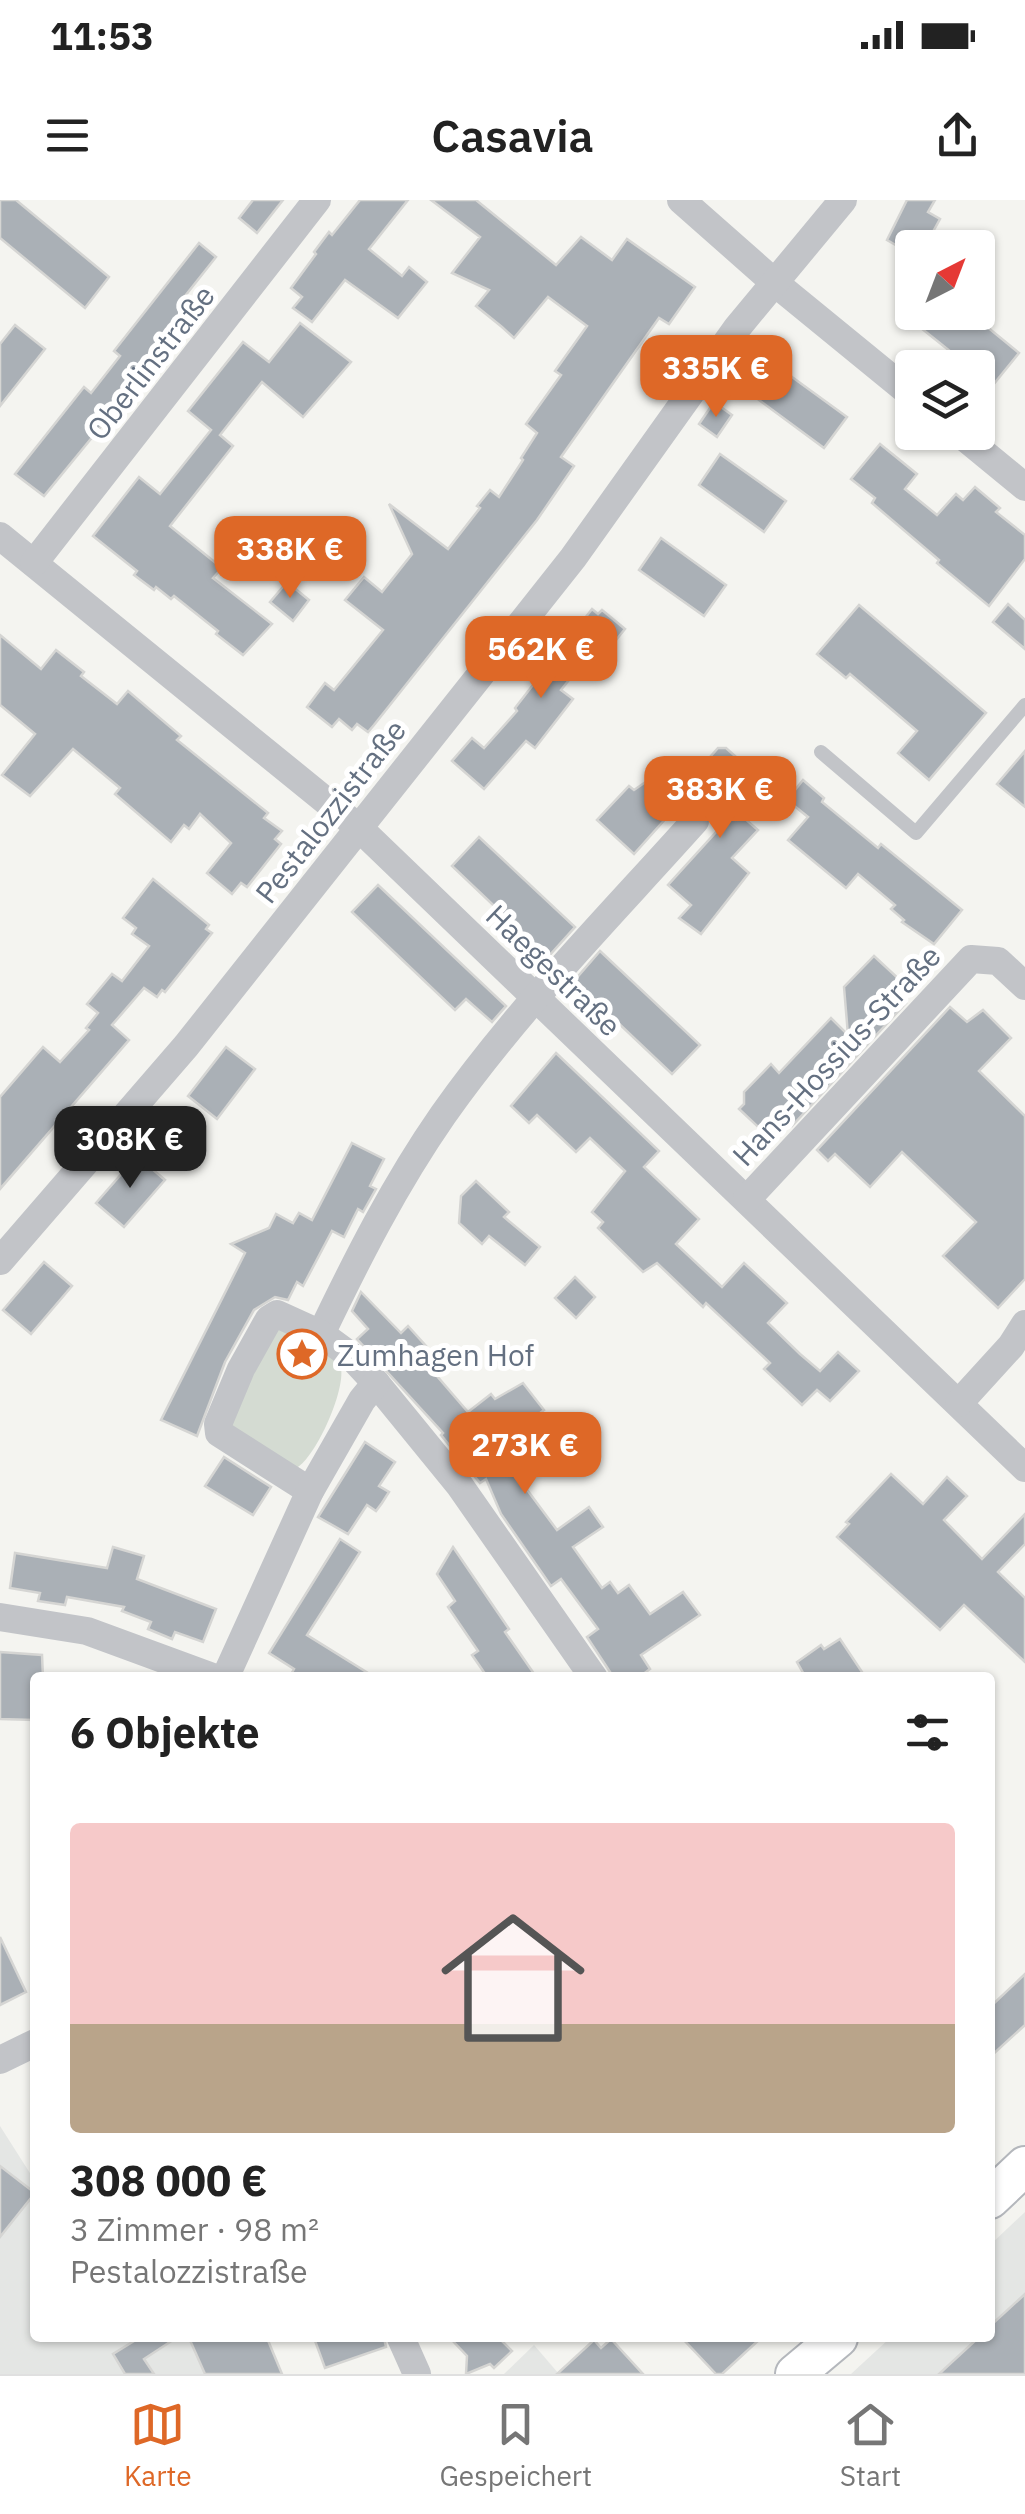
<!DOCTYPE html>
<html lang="de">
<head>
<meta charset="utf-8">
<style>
  :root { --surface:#fff; --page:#f6f6f6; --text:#222; --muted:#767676; --line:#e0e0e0; --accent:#de6827 }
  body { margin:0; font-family:"IBM Plex Sans",sans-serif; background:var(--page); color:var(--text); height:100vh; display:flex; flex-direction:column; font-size:38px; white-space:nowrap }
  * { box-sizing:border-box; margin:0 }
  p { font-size:32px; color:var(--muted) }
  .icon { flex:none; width:55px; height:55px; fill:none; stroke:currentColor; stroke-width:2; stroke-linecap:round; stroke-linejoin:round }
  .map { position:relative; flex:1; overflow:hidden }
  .side { position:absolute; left:30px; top:1472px; width:965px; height:670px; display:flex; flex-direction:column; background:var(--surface); border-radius:10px; box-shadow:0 2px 8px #0004 }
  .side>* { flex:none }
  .needle { width:65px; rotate:42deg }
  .buttons { position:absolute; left:895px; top:30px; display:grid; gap:20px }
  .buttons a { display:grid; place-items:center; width:100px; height:100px; border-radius:10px; background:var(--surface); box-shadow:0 2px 8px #0004; font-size:50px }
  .price { position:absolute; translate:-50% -85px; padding:0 22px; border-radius:20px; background:var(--accent); color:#fff; font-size:32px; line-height:65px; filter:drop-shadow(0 2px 5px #0008) }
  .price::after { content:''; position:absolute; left:50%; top:60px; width:30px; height:22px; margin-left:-15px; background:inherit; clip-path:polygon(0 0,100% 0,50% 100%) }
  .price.selected { background:#222; color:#fff }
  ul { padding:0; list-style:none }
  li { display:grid; align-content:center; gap:20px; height:530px; padding:0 40px }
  li span { display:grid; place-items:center; height:310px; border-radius:10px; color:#555 }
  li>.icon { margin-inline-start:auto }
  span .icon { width:180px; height:180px; fill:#fffc; stroke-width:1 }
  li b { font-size:42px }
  h2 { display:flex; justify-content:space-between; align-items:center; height:120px; padding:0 40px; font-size:42px }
  .status { display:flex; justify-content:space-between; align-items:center; height:70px; padding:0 50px; background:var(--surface); direction:ltr }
  .status svg { height:28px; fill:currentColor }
  header { display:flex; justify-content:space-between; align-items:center; height:130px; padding:0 40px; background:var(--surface); font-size:45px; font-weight:600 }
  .dock { display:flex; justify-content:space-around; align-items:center; height:140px; border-top:2px solid var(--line); background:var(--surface); font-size:28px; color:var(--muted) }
  .dock a { display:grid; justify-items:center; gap:5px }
  .dock .selected { color:var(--accent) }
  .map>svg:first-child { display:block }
  .built { fill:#e4e6e4 }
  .green { fill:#d4dbd2 }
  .building { fill:#aab0b6; stroke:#d5d5d3; stroke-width:2.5 }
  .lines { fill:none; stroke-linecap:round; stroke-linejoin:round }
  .secondary-casing { stroke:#b4b7bc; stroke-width:42 }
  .lane { stroke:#c2c4c8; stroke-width:14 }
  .street { stroke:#c2c4c8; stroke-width:28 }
  .secondary { stroke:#fff; stroke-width:38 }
  .labels { text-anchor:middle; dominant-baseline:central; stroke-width:10; stroke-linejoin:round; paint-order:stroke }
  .street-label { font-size:30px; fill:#647081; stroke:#fff }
  .poi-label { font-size:30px; fill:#647081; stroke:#fff; text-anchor:start }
</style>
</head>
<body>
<div class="status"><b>11:53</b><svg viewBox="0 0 49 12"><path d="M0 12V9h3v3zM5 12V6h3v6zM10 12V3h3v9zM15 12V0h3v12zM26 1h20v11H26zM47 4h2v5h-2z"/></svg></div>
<header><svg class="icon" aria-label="menu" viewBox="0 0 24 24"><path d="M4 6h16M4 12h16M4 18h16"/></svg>Casavia<svg class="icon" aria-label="share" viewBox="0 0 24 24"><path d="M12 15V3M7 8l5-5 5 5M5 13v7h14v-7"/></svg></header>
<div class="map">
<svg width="1025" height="2174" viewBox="0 0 1025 2174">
  <rect width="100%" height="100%" fill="#f4f4f0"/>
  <!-- built -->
  <g class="built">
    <polygon points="0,1926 35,1981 35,2138 267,2138 282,2174 0,2174"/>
    <polygon points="1025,2012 1025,2174 851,2174 890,2138 990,2138 990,2045"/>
    <polygon points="534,2145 559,2174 504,2174"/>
  </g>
  <!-- green -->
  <path class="green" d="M 284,1128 C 299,1136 330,1146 339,1162 C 351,1181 315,1260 296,1268 L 230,1229 L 227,1220 L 275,1129 Z"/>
  <!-- building -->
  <g class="building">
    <polygon points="0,0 16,0 109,77 85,108 0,38"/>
    <polygon points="253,0 283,0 257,33 239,18"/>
    <polygon points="360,0 408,0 369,49 402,76 409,67 427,82 398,118 345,80 312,122 293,108 302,97 291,88 316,54 314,52 329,32 332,35"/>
    <polygon points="431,0 476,0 556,65 581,37 612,60 627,39 695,87 669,124 659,118 561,257 574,266 537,320 374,525 368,532 357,524 352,530 339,519 332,527 307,507 325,483 334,490 383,430 345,400 364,377 382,392 412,354 389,304 448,349 480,308 477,306 490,290 499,297 523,260 521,258 537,233 526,224 561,175 555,171 587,126 548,97 514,138 502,127 476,106 489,90 452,73 480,37"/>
    <polygon points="907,0 935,0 928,12 940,19 924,48 901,48 887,40"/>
    <polygon points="199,43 216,57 185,96 199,107 44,296 15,274 84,187 91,193 120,156 114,151"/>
    <polygon points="901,112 969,112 1019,153 993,185 978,173 978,168 971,168"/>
    <polygon points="300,123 351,162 303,217 262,182 220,235 233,246 170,326 222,368 213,378 272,424 243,455 216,434 218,431 174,396 171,399 156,387 154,390 134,375 137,371 93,336 139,277 160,294 211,230 188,211 243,142 269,162"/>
    <polygon points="15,125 45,149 0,206 0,144"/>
    <polygon points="781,169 847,217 824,248 759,200"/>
    <polygon points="714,202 732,215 717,237 699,224"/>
    <polygon points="880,244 917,274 905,289 937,315 956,294 963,300 975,287 1000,308 996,312 1025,335 1025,359 989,406 937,363 939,360 872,303 875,298 851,279"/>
    <polygon points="720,254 786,301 764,332 699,285"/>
    <polygon points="661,338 726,385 704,416 639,370"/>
    <polygon points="287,382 309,400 293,421 270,402"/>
    <polygon points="1008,404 1025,420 1025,449 993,422"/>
    <polygon points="859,405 986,513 929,580 898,553 917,531 850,474 846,478 817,454"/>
    <polygon points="592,409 598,414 602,410 625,429 598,462 589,455 561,490 573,499 535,548 526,541 484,589 452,561 472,538 484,548 517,511 515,508"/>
    <polygon points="0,435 41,469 56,450 84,472 81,476 117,504 128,491 181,536 177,540 268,613 264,618 282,631 275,639 281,644 247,687 241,683 232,694 207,673 231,643 200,614 189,629 184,625 171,642 115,594 120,588 73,549 30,596 2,575 35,534 0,505"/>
    <polygon points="718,548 726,548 771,588 744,618 758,630 732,658 749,673 701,734 679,718 691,705 668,685 736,610 695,574"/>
    <polygon points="1025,551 1025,607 997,584"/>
    <polygon points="803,580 824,598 822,602 878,648 881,644 962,710 934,744 902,722 904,720 891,709 895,705 858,674 846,688 788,640 808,617 787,600"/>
    <polygon points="647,581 676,607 634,654 597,620 629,586 634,590"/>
    <polygon points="479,637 575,727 548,757 452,666"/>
    <polygon points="153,679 209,725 206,729 212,733 165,792 162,790 157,797 144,788 112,825 129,840 0,989 0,897 43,847 60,862 89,830 86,828 98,813 87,804 112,774 122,781 149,746 132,734 136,728 123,718"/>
    <polygon points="378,685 506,806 492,822 466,799 455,810 352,712"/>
    <polygon points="600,751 700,845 672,874 574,781"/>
    <polygon points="874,756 901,781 892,790 906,803 792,926 786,920 770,938 739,909 744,904 744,892 771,864 779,873 831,818 848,835 844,787"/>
    <polygon points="950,807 967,822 983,810 1011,838 979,871 1025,916 1025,1079 998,1108 943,1056 976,1022 902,952 870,987 835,954 828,961 817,950"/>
    <polygon points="226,847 255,869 217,919 188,896"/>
    <polygon points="556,853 659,951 644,967 699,1019 676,1044 722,1087 744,1063 787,1103 768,1123 800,1154 820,1171 838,1152 859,1171 830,1201 817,1190 802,1205 764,1169 770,1163 706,1103 703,1107 657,1063 643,1072 598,1028 603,1022 592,1012 625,971 590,938 576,952 537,915 529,923 511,906"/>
    <polygon points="352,943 384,959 370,986 376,989 363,1012 358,1009 344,1037 332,1031 303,1086 297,1082 288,1100 275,1097 254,1110 225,1162 197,1236 161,1220 245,1053 231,1044 269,1028 276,1014 293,1023 299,1013 312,1020"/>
    <polygon points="137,956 165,980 124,1027 96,1003"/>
    <polygon points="476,981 509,1012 504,1017 540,1047 525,1065 489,1036 482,1044 459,1023 461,996"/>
    <polygon points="44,1062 72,1086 31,1134 3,1110"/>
    <polygon points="575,1077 595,1097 576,1118 555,1098"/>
    <polygon points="361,1092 401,1133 408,1126 426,1146 418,1154 468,1212 491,1194 495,1199 523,1183 544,1210 496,1248 557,1330 589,1307 603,1327 573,1347 602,1388 610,1382 618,1393 629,1385 650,1414 683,1392 700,1415 641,1455 650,1469 638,1478 614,1478 587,1437 598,1429 561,1379 551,1386 501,1314 486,1279 480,1283 441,1235 443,1233 357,1139 368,1129 352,1111"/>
    <polygon points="365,1242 395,1262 379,1286 389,1292 382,1303 376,1311 367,1305 348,1334 318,1317"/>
    <polygon points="224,1257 271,1287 253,1315 205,1286"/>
    <polygon points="891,1274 923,1304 947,1277 967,1296 944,1320 982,1359 1025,1314 1025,1344 998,1372 1025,1398 1025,1462 964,1405 940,1430 837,1337 849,1324 846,1322"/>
    <polygon points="340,1339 360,1352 307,1435 376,1478 289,1478 294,1469 269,1453"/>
    <polygon points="113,1347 144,1356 137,1379 216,1409 203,1442 175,1432 172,1439 148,1429 151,1422 122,1411 124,1407 67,1397 65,1405 38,1401 40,1393 10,1388 15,1353 107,1368"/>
    <polygon points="453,1347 509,1429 505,1432 537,1478 488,1478 472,1455 478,1451 448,1407 455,1401 437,1374"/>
    <polygon points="840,1439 866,1478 806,1478 797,1462 821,1445 824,1449"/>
    <polygon points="0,1452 42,1455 43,1478 35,1478 34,1520 0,1519"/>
    <polygon points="0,1737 26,1792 0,1805"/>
    <polygon points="1025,1774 1025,1825 990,1857 990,1807"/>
    <polygon points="0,1966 35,1993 0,2037"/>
    <polygon points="1025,2094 1025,2174 939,2174 978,2138 990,2138 990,2126"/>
    <polygon points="139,2138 176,2138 144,2159 154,2174 125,2174 113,2154"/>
    <polygon points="189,2138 267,2138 282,2174 205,2174"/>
    <polygon points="314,2138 384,2138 386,2147 325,2168"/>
    <polygon points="450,2138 499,2138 512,2151 494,2168 490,2164 466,2174 467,2156"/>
    <polygon points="682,2138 761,2138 722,2174 716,2174"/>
    <polygon points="611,2139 643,2174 557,2174 594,2140 601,2148"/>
  </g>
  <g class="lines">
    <!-- secondary casing -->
    <g class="secondary-casing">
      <g id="secondary">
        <polyline points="990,1999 1025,1966"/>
        <polyline points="795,2174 838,2138"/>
      </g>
    </g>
    <!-- lane -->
    <polyline class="lane" points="821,552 916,633 1025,505"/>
    <!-- street -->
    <g class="street">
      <polyline points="681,0 775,83 912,195"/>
      <polyline points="958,232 1025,287"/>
      <polyline points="0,336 358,627 1025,1268"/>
      <polyline points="34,363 317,0"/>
      <polyline points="747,999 971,759 998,761 1025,786"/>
      <polyline points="0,1061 186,846 573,358 737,128 843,0"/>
      <path d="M 321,1134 C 357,1059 395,984 443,915 C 517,810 609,717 695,621"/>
      <polyline points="959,1203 1011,1146 1025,1124"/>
      <polyline points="310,1291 219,1233 218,1224 241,1169 269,1119 277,1114 321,1134 351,1156 376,1183 460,1286 594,1478"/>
      <polyline points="0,1417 87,1431 215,1478"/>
      <polyline points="225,1478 310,1291 362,1200 376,1183"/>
      <polyline points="0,1860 35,1843"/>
      <polyline points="401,2138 417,2174"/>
    </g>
    <!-- secondary -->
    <use href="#secondary" class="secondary"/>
  </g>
  <!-- icons -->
  <defs>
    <g id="sight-ring" transform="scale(2.5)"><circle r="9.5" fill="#fff" stroke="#de6827" stroke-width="1.5"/><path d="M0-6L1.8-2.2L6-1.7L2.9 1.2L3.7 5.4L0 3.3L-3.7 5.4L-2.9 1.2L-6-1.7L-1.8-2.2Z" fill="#de6827"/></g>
  </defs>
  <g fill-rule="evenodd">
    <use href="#sight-ring" x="302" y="1154"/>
  </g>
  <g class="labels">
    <!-- street labels -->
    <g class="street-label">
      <text transform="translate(150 162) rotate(-52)">Oberlinstraße</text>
      <text transform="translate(330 611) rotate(-52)">Pestalozzistraße</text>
      <text transform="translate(554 770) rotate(44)">Haegestraße</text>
      <text transform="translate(836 855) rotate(-47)">Hans-Hossius-Straße</text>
    </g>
    <!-- poi labels -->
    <g class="poi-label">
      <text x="337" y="1154">Zumhagen Hof</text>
    </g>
  </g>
</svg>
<div class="buttons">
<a><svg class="needle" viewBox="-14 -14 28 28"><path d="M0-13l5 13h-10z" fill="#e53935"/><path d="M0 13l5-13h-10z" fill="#767676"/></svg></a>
<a><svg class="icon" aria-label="layers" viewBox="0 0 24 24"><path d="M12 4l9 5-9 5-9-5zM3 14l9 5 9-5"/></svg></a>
</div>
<b class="price" style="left:716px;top:220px">335K €</b>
<b class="price" style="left:290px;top:401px">338K €</b>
<b class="price" style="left:541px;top:501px">562K €</b>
<b class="price" style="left:720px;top:641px">383K €</b>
<b class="price selected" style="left:130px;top:991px">308K €</b>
<b class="price" style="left:525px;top:1297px">273K €</b>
<section class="side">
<h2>6 Objekte<svg class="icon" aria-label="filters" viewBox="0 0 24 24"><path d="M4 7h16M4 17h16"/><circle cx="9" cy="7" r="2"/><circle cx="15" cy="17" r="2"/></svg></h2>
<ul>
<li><span style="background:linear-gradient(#f6c9c9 65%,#b9a48a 0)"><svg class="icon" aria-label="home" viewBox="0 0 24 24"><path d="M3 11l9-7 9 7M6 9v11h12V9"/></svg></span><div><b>308 000 €</b><p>3 Zimmer · 98 m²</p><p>Pestalozzistraße</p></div></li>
</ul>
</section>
</div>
<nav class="dock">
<a class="selected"><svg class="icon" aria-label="map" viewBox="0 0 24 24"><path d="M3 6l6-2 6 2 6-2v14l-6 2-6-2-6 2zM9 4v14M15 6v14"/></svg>Karte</a>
<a><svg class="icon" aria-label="saved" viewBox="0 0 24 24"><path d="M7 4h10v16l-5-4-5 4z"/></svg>Gespeichert</a>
<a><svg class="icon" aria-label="home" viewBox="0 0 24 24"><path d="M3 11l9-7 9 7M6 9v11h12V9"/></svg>Start</a>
</nav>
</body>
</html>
